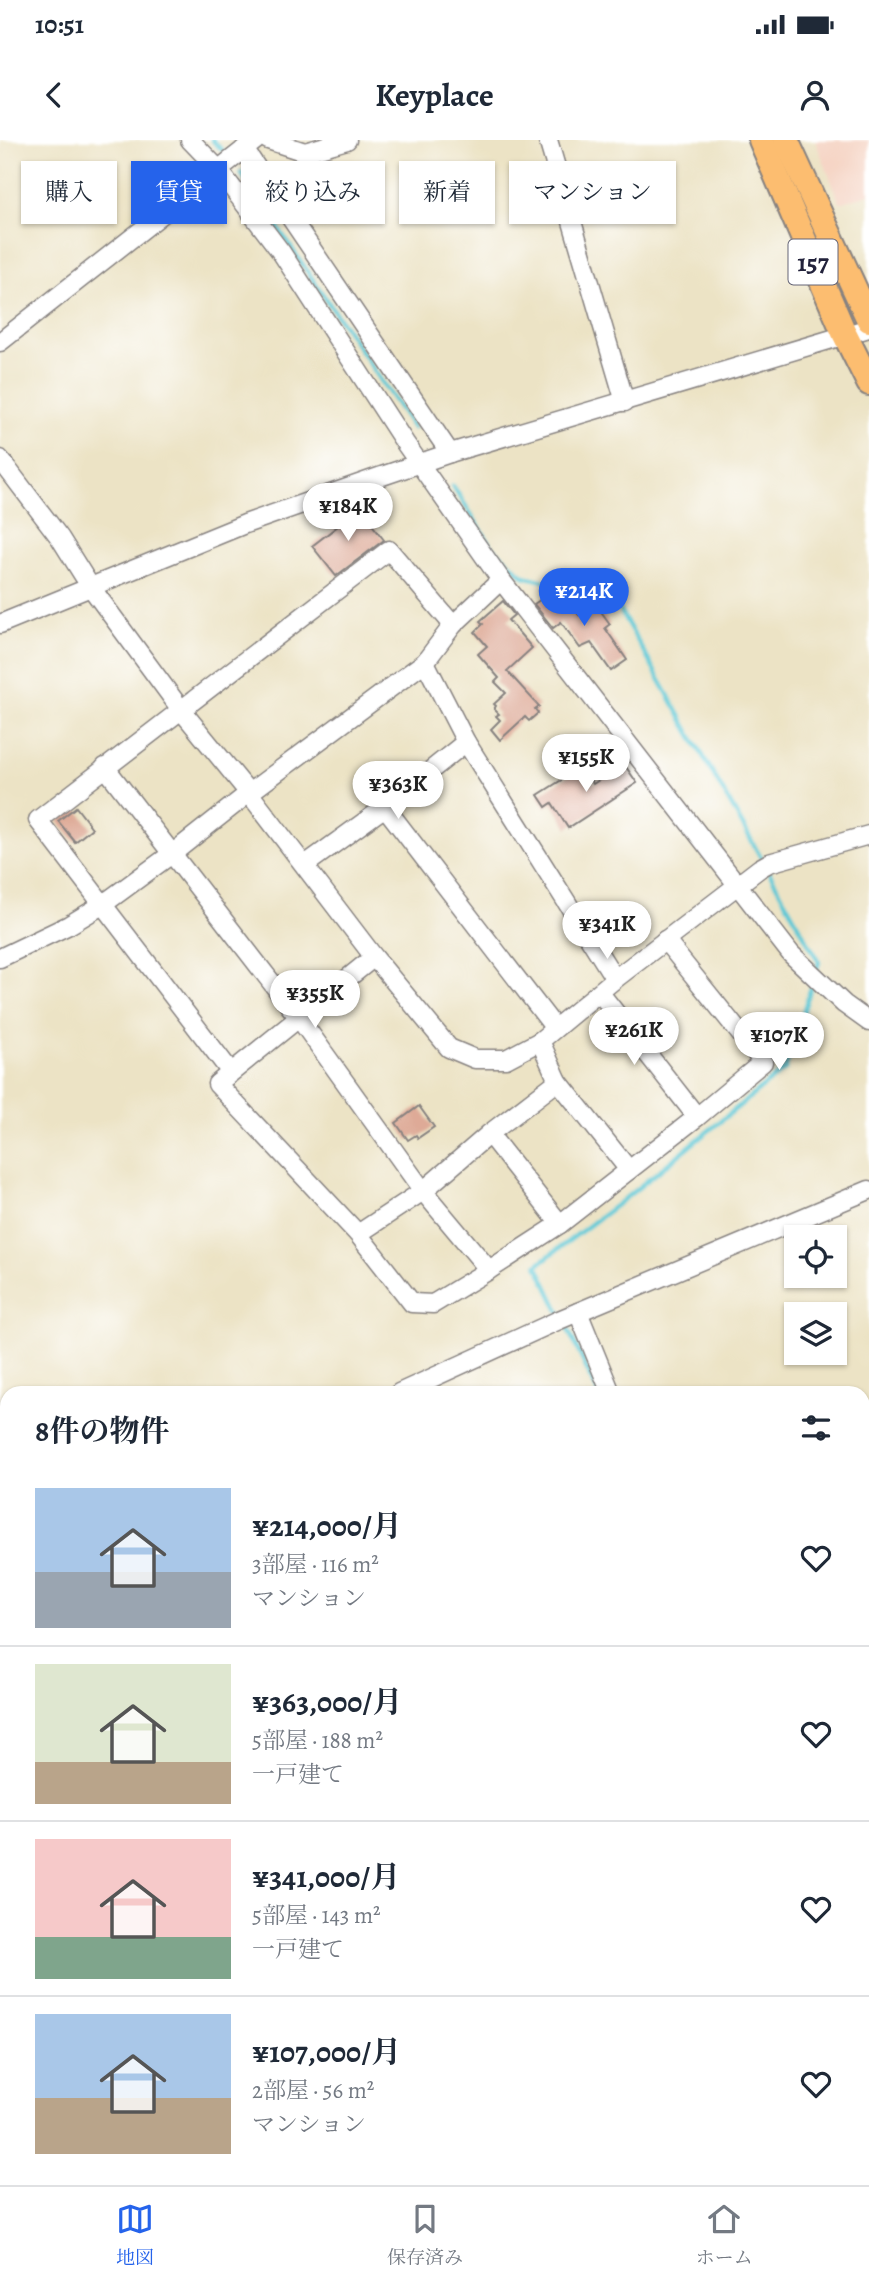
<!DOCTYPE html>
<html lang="ja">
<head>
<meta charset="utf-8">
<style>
  :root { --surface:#fff; --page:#f6f6f7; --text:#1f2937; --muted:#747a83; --line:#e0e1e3; --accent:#2563eb }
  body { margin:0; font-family:Alegreya,"Noto Serif JP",serif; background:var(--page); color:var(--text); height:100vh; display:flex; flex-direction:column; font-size:26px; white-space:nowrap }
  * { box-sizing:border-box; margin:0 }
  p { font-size:23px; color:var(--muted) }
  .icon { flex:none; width:38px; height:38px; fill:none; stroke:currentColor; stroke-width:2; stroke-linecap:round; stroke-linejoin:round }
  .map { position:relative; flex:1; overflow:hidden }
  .panel { position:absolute; left:0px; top:1246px; width:870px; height:800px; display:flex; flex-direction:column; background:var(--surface); border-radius:21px 21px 0 0; box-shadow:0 2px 5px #0004 }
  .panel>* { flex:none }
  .guide { position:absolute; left:21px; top:21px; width:828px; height:63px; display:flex; gap:14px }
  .tools { position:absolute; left:784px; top:1085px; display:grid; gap:14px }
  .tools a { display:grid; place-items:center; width:63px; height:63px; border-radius:0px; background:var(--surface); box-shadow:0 2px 5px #0004; font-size:35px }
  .price { position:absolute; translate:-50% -60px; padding:0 16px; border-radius:24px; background:#fff; color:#222; font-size:23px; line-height:46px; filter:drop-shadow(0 2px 4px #0008) }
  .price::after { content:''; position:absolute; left:50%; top:42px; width:21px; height:16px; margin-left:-10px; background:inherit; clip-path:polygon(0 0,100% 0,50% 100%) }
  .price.selected { background:var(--accent); color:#fff }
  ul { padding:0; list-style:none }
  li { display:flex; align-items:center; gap:21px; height:175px; padding:0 35px }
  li+li { border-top:2px solid var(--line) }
  li span { display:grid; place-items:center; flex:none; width:196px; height:140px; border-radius:0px; color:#555 }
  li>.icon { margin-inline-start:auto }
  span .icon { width:84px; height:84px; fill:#fffc; stroke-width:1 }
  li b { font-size:30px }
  h2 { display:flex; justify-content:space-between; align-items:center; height:84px; padding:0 35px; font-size:30px }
  .chip { padding:0 24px; border-radius:0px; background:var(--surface); box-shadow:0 2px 5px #0004; font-size:24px; line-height:63px }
  .chip.selected { background:var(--accent); color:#fff }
  .status { display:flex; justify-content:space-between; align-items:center; height:49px; padding:0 35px; background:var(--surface); direction:ltr }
  .status svg { height:19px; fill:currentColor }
  header { display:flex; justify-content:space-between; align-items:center; height:91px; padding:0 35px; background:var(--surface); font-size:32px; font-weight:700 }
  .menu { display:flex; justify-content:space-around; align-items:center; height:98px; border-top:2px solid var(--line); background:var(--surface); font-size:19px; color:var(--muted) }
  .menu a { display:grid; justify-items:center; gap:4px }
  .menu .selected { color:var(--accent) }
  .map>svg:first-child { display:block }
  .built { fill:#f5d3c2 }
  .green { fill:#a4d887; stroke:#637d61; stroke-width:2 }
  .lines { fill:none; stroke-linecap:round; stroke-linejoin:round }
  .stream { stroke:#5cc8d5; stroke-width:4.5 }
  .river { stroke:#5cc8d5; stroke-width:28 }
  .building { fill:#deaa97 }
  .minor-casing { stroke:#878280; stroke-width:21 }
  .highway-casing { stroke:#878280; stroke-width:28 }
  .minor { stroke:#fff; stroke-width:18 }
  .highway { stroke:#fcbd6f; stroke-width:24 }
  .labels { text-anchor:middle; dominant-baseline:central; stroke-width:5; stroke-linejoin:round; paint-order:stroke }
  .shield { fill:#fff; stroke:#646476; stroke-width:2 }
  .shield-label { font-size:26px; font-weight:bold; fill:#22223b }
</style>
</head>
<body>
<div class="status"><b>10:51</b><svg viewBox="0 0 49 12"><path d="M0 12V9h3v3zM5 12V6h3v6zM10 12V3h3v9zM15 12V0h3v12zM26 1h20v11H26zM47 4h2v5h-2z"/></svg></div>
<header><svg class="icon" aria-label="back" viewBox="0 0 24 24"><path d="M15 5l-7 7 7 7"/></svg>Keyplace<svg class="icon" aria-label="person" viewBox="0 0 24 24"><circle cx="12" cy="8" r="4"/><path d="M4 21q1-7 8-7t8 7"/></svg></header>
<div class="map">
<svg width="869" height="2045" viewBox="0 0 869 2045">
  <rect width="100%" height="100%" fill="#fff"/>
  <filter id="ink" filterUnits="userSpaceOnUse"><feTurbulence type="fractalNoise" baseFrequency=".0143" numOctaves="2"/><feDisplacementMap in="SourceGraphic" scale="14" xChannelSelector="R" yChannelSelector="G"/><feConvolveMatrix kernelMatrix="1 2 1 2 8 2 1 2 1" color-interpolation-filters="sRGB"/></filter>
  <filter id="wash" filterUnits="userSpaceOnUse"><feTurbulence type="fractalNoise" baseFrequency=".00686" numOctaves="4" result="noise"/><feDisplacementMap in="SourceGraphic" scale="28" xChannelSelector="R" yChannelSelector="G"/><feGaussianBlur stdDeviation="1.57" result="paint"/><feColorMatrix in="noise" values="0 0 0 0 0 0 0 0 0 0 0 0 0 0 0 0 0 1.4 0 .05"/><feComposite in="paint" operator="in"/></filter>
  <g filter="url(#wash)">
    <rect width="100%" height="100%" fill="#ece3c5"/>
    <!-- built -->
    <polygon class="built" points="815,0 869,0 869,54 840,63"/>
    <!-- green -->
    <polygon class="green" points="869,1676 869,1812 863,1798 863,1679"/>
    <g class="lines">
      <!-- stream -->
      <g class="stream">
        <polyline points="212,0 222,10"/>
        <polyline points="241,33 413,288"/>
        <polyline points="453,346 492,407 524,436 613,458 764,723"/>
        <polyline points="768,730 819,822 817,828"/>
        <polyline points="560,1173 537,1125 628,1056 785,929 812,844"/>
        <polyline points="564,1181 598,1253"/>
        <polyline points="863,1865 869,1879"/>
      </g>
      <!-- river -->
      <g class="river">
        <polyline points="0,1841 7,1852"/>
        <polyline points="101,2039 102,2045"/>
      </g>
    </g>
    <g id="blocks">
      <!-- building -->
      <g class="building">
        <polygon points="360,369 384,400 336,436 312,406"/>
        <polygon points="564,453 579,475 582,473 584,476 597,466 610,484 605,488 627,520 611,531 591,503 580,508 561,482 553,488 534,464 543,458 548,464"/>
        <polygon points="503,461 514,475 508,480 532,508 507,531 539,566 535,569 538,573 529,581 525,577 500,600 491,589 500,580 496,576 499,574 494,569 496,566 494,564 506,553 495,542 499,538 478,514 487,506 475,492 483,484 480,481"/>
        <polygon points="624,624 637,643 568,688 552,663 546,667 538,655 579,629 581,633 584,631 593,644"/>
        <polygon points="76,667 92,688 75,702 58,681"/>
        <polygon points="419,966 434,987 418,998 416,995 408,1000 396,983"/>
      </g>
    </g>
  </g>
  <g filter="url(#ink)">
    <use href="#blocks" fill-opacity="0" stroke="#878280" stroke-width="2"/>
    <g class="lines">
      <!-- minor casing -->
      <g class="minor-casing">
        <g id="minor">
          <polyline points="190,0 218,29 281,112 405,303 501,440 791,814 844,864 869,882"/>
          <polyline points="268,0 305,12 347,0"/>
          <polyline points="548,0 625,262"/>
          <polyline points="244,9 450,313"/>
          <polyline points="0,202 256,0"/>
          <polyline points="0,319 60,398 90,446 182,571 249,653 374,817 449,908 475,919 506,919 540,901 615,839 760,728 769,723 869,695"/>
          <polyline points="0,484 245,384 379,337 450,313 869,188"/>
          <polyline points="425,522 466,602 615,839"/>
          <polyline points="105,627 299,878 423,1051 489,1130"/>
          <polyline points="385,667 554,887"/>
          <polyline points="305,725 385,667 466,602"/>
          <polyline points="374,817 217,944 358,1094 412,1163 433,1164 489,1130 560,1084 697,977 763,922 665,800"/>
          <polyline points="0,818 69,785 102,765 173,713 249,653 425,522 453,485 501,440"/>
          <polyline points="600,853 697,977"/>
          <polyline points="540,901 558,941 629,1030"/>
          <polyline points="230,931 38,680 389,410 453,485"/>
          <polyline points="489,994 560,1084"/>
          <polyline points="358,1094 423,1051 489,994 558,941"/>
          <polyline points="578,1172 611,1253"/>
          <polyline points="399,1253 559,1180 869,1050"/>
          <polyline points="0,1424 7,1421"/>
          <polyline points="0,1474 7,1491"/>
          <polyline points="863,1660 869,1657"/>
          <polyline points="863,1835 869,1849"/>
          <polyline points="863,1904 869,1901"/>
          <polyline points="397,2039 399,2045"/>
          <polyline points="652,2039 655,2045"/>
          <polyline points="38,2045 45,2039"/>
          <polyline points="541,2045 555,2039"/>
        </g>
      </g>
      <!-- highway casing -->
      <g class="highway-casing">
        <g id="highway">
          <polyline points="761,0 845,195 869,243"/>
          <polyline points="786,0 869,180"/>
        </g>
      </g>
      <!-- minor -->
      <use href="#minor" class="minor"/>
      <!-- highway -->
      <use href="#highway" class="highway"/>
    </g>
  </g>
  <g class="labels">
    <!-- shield labels -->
    <rect class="shield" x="788.5" y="99.5" width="49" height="45" rx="5"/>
    <g class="shield-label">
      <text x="813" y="122">157</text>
    </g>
  </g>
</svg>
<div class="tools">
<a><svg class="icon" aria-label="locate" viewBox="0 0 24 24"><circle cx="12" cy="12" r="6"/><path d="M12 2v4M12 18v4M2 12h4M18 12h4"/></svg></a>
<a><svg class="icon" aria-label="layers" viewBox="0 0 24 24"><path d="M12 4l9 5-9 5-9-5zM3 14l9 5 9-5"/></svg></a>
</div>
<b class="price" style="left:348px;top:403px">¥184K</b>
<b class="price selected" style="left:584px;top:488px">¥214K</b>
<b class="price" style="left:586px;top:654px">¥155K</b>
<b class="price" style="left:398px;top:681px">¥363K</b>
<b class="price" style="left:607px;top:821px">¥341K</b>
<b class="price" style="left:315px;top:890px">¥355K</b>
<b class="price" style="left:634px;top:927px">¥261K</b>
<b class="price" style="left:779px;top:932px">¥107K</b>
<div class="guide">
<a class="chip">購入</a>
<a class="chip selected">賃貸</a>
<a class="chip">絞り込み</a>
<a class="chip">新着</a>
<a class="chip">マンション</a>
</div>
<section class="panel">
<h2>8件の物件<svg class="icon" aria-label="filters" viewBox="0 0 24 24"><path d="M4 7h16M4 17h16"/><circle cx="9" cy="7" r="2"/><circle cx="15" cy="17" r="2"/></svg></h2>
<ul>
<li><span style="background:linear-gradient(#a9c7e8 60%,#9aa5b1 0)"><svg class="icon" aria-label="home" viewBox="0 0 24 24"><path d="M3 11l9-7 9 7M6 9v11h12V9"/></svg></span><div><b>¥214,000/月</b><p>3部屋 · 116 m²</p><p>マンション</p></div><svg class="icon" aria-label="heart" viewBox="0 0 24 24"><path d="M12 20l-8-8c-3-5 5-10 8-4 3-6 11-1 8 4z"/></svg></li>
<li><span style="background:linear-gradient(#dfe7d0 70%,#b9a48a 0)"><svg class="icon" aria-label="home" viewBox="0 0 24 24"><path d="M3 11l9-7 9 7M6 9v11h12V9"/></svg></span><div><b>¥363,000/月</b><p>5部屋 · 188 m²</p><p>一戸建て</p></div><svg class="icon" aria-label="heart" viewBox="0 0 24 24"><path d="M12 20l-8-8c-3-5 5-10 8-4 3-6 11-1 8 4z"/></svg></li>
<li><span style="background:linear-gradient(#f6c9c9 70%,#7fa58c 0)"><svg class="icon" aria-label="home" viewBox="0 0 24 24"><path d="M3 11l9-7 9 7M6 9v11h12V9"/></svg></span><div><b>¥341,000/月</b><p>5部屋 · 143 m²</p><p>一戸建て</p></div><svg class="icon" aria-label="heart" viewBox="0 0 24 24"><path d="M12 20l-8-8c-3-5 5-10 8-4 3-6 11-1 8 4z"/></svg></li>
<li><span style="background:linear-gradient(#a9c7e8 60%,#b9a48a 0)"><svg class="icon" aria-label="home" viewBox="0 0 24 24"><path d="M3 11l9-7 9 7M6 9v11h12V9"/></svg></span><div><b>¥107,000/月</b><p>2部屋 · 56 m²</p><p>マンション</p></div><svg class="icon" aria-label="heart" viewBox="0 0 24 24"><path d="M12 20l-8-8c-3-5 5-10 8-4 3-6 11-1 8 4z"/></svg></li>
</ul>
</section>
</div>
<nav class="menu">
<a class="selected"><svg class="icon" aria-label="map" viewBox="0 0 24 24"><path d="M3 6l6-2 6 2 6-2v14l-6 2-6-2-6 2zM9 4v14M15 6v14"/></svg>地図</a>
<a><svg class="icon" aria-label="saved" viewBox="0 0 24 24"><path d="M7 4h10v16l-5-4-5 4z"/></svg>保存済み</a>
<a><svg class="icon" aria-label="home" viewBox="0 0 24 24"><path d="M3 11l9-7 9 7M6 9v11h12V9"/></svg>ホーム</a>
</nav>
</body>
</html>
